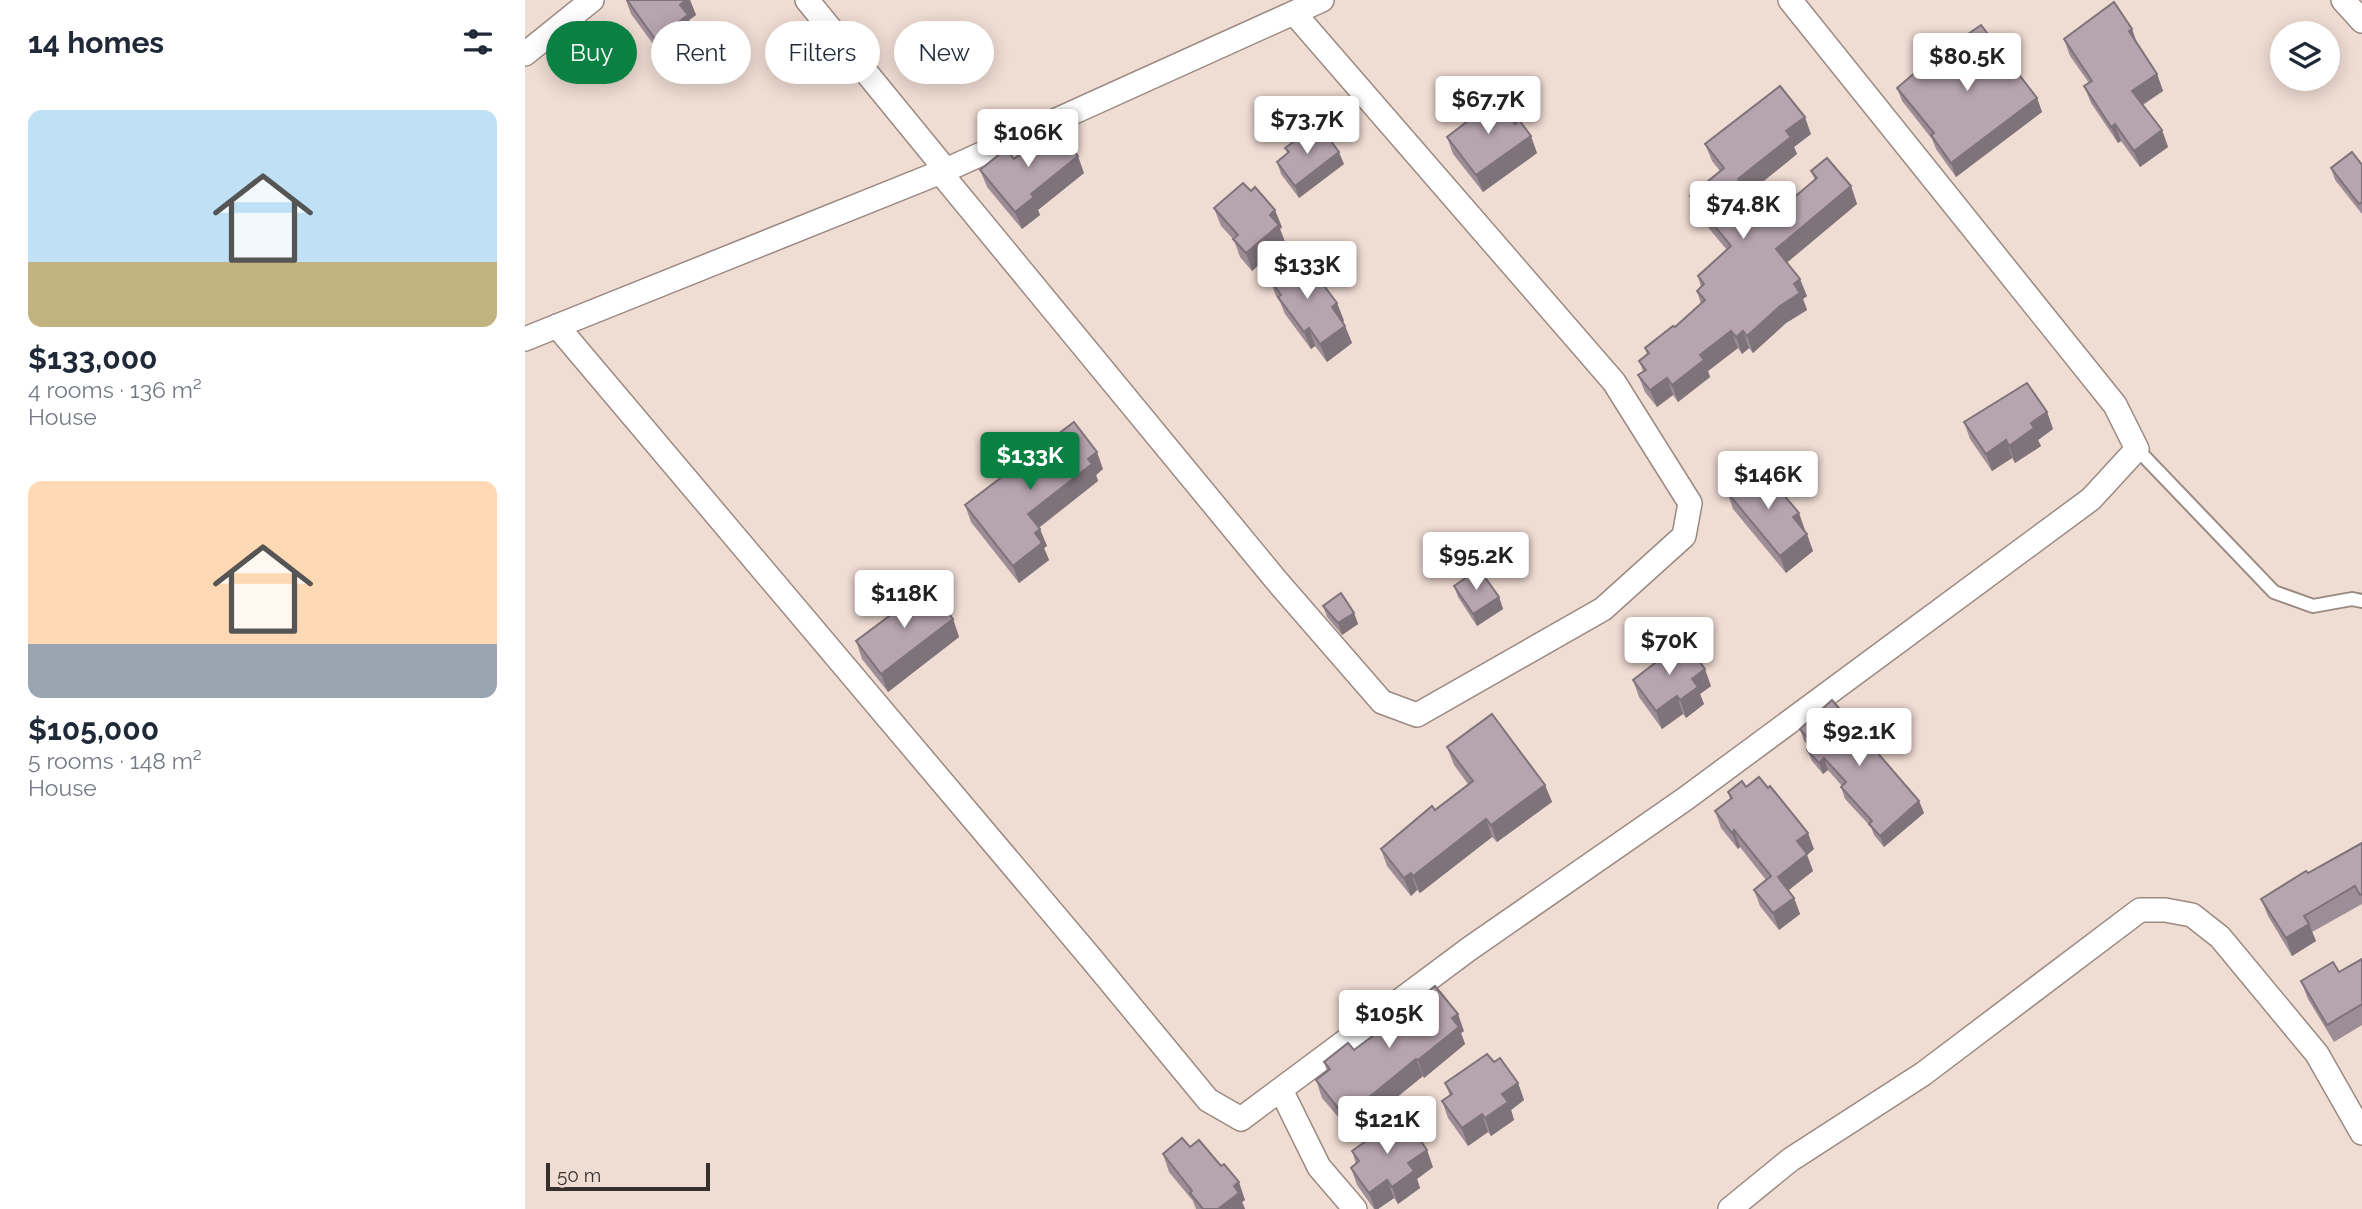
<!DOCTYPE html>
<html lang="en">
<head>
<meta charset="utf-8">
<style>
  :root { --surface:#fff; --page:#f6f6f7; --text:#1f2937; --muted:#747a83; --accent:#0b8043 }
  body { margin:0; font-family:Raleway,sans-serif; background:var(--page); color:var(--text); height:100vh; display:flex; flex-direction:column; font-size:26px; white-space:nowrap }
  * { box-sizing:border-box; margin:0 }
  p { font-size:23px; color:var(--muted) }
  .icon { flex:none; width:38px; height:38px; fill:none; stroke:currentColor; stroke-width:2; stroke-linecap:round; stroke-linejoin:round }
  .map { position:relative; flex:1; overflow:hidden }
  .sheet { display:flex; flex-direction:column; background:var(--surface); width:525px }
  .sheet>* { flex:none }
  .guide { position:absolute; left:21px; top:21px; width:665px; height:63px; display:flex; gap:14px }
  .controls { position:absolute; left:1745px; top:21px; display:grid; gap:14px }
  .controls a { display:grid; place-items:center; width:70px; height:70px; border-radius:50%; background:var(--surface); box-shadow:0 4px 18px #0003; font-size:35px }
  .scale { position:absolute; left:21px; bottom:18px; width:164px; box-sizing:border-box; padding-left:7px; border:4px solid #362f2c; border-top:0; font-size:19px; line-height:24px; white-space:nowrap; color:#362f2c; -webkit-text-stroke:5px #efdcd3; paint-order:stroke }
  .price { position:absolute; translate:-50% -60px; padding:0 16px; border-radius:7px; background:#fff; color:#222; font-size:23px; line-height:46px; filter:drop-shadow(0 2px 4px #0008) }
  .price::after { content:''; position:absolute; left:50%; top:42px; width:21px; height:16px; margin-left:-10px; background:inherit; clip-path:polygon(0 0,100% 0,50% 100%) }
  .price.current { background:var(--accent); color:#fff }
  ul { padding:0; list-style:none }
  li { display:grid; align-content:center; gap:14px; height:371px; padding:0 28px }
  li span { display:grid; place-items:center; height:217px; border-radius:14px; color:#555 }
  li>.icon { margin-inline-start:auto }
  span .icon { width:126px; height:126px; fill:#fffc; stroke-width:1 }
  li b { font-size:30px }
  h2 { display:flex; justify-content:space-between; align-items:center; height:84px; padding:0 28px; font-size:30px }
  .tag { padding:0 24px; border-radius:32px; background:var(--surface); box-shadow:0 4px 18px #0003; font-size:24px; line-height:63px }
  .tag.current { background:var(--accent); color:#fff }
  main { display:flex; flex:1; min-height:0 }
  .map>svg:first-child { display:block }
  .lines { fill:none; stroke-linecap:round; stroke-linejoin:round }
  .service-casing { stroke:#9b8a82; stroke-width:16 }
  .minor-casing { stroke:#9b8a82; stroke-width:26 }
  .service { stroke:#fff; stroke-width:12 }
  .minor { stroke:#fff; stroke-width:23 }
  .wall { fill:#9d8d96 }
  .shaded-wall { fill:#7f737a }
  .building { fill:#b6a4ae; stroke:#7f737a; stroke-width:2 }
</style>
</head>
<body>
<main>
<section class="sheet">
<h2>14 homes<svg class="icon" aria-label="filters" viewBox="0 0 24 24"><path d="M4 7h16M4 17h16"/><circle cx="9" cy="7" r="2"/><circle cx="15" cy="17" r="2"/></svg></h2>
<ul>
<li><span style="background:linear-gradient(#bfe0f5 70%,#c2b280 0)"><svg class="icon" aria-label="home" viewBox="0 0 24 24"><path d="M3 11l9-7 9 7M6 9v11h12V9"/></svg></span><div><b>$133,000</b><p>4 rooms · 136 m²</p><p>House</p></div></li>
<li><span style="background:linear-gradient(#ffd9b3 75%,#9aa5b1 0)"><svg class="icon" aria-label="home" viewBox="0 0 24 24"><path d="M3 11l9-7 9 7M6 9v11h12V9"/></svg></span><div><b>$105,000</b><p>5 rooms · 148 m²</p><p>House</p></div></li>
</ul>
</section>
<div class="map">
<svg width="1837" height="1209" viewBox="0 0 1837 1209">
  <rect width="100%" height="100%" fill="#efdcd3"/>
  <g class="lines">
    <!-- service casing -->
    <g class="service-casing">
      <polyline id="service" points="1612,449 1749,592 1788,606 1827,599 1837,601"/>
    </g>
    <!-- minor casing -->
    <g class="minor-casing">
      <g id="minor">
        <polyline points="282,0 421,170"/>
        <polyline points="1818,0 1837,21"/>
        <polyline points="0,54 67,0"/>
        <polyline points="415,172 751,580 857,702 892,715 1078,609 1159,536 1165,503 1089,382 769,13"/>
        <polyline points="32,326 565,957 683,1100 716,1119 944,949 1160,799 1566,499 1612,449 1590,405 1265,0"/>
        <polyline points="0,339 421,170 797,0"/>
        <polyline points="756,1090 794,1167 830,1209"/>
        <polyline points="1205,1209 1265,1160 1398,1074 1615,910 1640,910 1667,915 1695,937 1792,1054 1837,1133"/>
      </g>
    </g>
    <!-- service -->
    <use href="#service" class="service"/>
    <!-- minor -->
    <use href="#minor" class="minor"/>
  </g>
  <!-- wall -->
  <g class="wall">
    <polygon points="101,0 165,0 171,15 164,20 169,33 137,56 106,14"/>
    <polygon points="1539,39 1612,44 1632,74 1638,91 1618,105 1637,130 1643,147 1615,167 1596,141 1593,143 1566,103 1559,86 1564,83 1545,56"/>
    <polygon points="1372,88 1512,98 1517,112 1431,177 1411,149 1407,139 1377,101"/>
    <polygon points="946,114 990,124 1012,153 958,192 928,154 922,137 947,118"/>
    <polygon points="1286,134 1269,147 1272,154 1224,193 1239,210 1266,200 1290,180 1286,171 1326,186 1332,204 1262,262 1282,296 1278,299 1282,310 1261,323 1228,353 1224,348 1217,354 1213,348 1183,371 1185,377 1153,402 1148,395 1132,407 1120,392 1113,375 1118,371 1114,361 1122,355 1120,348 1150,327 1176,304 1172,291 1176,287 1173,276 1202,250 1171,213 1165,196 1195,171 1187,161 1180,144"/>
    <polygon points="781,139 819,164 774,198 756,174 752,162 763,154 760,148"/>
    <polygon points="525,141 559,173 513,210 515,215 497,229 462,187 455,170 489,159"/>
    <polygon points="1837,165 1837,214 1810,180 1806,168"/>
    <polygon points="689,208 757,227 755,229 760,242 727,271 715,257 709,240 696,226"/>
    <polygon points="744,278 812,303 819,321 817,322 820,326 827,343 802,362 790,346 786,349 760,314 755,302 751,296"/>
    <polygon points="1522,412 1528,429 1513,440 1516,446 1490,463 1487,458 1467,471 1445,439 1439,422"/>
    <polygon points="578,469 571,475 573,481 514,528 522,546 519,548 524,560 494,583 446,522 440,505"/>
    <polygon points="1202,492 1280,530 1279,531 1288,551 1261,573 1208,509"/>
    <polygon points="929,586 974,597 978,609 952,626 933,597"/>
    <polygon points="798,606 829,613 833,624 817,635 802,617"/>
    <polygon points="428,619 434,637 363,692 337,659 331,641"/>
    <polygon points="1152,657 1186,686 1175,694 1179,704 1161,718 1158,714 1137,729 1114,697 1108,680 1129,664 1127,658"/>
    <polygon points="1275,729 1394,801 1399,813 1359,847 1349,835 1346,827 1320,799 1316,787 1317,786 1303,770 1298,774 1287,761 1282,750 1285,747 1279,741"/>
    <polygon points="922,747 1020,785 1027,802 972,842 967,837 895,893 892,890 886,896 862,866 856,849 910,810 943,784 929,765"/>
    <polygon points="1221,787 1289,849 1282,855 1288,871 1263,890 1269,898 1275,914 1254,930 1235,906 1229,890 1241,880 1215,847 1213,849 1196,828 1190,811 1205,799 1203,792"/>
    <polygon points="1837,843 1837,904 1787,932 1791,941 1767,956 1743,916 1736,899"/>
    <polygon points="1837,959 1837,1025 1809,1042 1783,999 1776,981 1814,972"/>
    <polygon points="894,999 939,1031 936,1033 940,1044 899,1078 898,1076 834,1128 826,1120 820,1125 797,1098 791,1080 802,1071 799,1062 829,1050 871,1019 868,1011"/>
    <polygon points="969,1062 993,1083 999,1100 986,1110 989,1120 966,1136 963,1132 943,1146 923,1118 917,1101 925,1096 920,1083"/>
    <polygon points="876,1128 908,1167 892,1179 895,1188 873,1204 869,1198 853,1209 849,1209 832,1185 826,1168 831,1164 827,1151"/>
    <polygon points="665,1147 720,1200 717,1202 720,1209 671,1209 668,1201 644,1172 638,1154"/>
  </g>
  <!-- shaded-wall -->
  <g class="shaded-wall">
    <polygon points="161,0 165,0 171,15 164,20 169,33 137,56 130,39 155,5"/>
    <polygon points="1607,29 1613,46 1604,31"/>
    <polygon points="1632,74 1638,91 1613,107 1607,91"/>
    <polygon points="1512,98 1517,112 1431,177 1426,163"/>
    <polygon points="1280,117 1286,134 1269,147 1272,154 1219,197 1213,179 1261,131"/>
    <polygon points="1590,124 1596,141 1593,143 1586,127"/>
    <polygon points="1637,130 1643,147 1615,167 1609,151"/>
    <polygon points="1006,136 1012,153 958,192 951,175"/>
    <polygon points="814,152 819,164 774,198 770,186"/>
    <polygon points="553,156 559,173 513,210 515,215 497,229 490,212 506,194"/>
    <polygon points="1326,186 1332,204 1258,266 1251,249"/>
    <polygon points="750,210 757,227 755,229 760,242 727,271 721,253 745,215"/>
    <polygon points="1275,279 1282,296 1278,299 1282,310 1261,323 1228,353 1222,336 1269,284"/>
    <polygon points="812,303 819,321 813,325 807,307"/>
    <polygon points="820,326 827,343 802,362 795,344"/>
    <polygon points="784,328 790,346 786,349 779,332"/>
    <polygon points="1206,331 1213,348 1183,371 1185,377 1153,402 1147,385 1175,355"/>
    <polygon points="1218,331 1224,348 1217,354 1211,337"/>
    <polygon points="1142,378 1148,395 1132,407 1125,390"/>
    <polygon points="1522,412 1528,429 1513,440 1516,446 1490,463 1484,446 1506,423"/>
    <polygon points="1481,440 1487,458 1467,471 1461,454"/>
    <polygon points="572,452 578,469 571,475 573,481 509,531 503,514 563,459"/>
    <polygon points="1274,513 1280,530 1274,535 1268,517"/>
    <polygon points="515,529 522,546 519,548 524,560 494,583 488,566 510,533"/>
    <polygon points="1282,534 1288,551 1261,573 1255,556"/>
    <polygon points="974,597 978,609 952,626 948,614"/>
    <polygon points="829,613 833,624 817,635 813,623"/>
    <polygon points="428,619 434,637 363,692 356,674"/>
    <polygon points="1180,669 1186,686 1175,694 1179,704 1161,718 1155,700 1167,679"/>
    <polygon points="1152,696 1158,714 1137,729 1131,711"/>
    <polygon points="1299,758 1303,770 1298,774 1294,763"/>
    <polygon points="1020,785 1027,802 972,842 966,825"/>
    <polygon points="1394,801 1399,813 1359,847 1355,836"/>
    <polygon points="961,819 967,837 895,893 888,876"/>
    <polygon points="1209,830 1215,847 1213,849 1207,833"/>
    <polygon points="1283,833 1289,849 1282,855 1288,871 1259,894 1253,877 1272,841"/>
    <polygon points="886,873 892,890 886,896 879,878"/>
    <polygon points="1269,898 1275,914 1254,930 1248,913"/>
    <polygon points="1784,924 1791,941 1767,956 1761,938"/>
    <polygon points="933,1014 939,1031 936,1033 940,1044 899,1078 893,1060 927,1018"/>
    <polygon points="891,1059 898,1076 834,1128 827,1111"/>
    <polygon points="993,1083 999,1100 986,1110 989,1120 966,1136 960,1118 977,1094"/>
    <polygon points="820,1102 826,1120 820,1125 813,1108"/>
    <polygon points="957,1114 963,1132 943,1146 937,1128"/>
    <polygon points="902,1150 908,1167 892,1179 895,1188 873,1204 867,1187 883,1163"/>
    <polygon points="862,1180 869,1198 853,1209 850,1209 844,1193"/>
    <polygon points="714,1182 720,1200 717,1202 720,1209 693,1209 709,1186"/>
  </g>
  <!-- building -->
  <g class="building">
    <polygon points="102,0 161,0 155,5 163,15 130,39"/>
    <polygon points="1589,2 1607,29 1604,31 1632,74 1607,91 1637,130 1609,151 1590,124 1586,127 1559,86 1567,81 1539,39"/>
    <polygon points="1456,25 1512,98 1426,163 1406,135 1409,133 1372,88 1400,64"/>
    <polygon points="1255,86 1280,117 1261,131 1266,137 1213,179 1239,210 1260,193 1266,200 1292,178 1286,171 1302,158 1326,186 1251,249 1275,279 1269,284 1275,293 1255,306 1222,336 1218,331 1211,337 1206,331 1175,355 1179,360 1147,385 1142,378 1125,390 1113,375 1121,370 1114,361 1124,353 1120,348 1148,326 1150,327 1180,300 1172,291 1179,284 1173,276 1206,246 1165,196 1199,168 1180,144"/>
    <polygon points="969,97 990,124 994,120 1006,136 951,175 922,137 948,117 946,114"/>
    <polygon points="796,128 814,152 770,186 752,162 764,152 760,148 778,135 781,139"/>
    <polygon points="534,133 553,156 506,194 509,197 490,212 455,170 481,149 489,159 519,134 525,141"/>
    <polygon points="1827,152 1837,165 1837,202 1834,204 1806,168"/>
    <polygon points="718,183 726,191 730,187 750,210 745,215 754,225 721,253 708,239 713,235 689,208"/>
    <polygon points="772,258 786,277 790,274 812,303 807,307 820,326 795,344 784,328 779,332 753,297 756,295 744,278"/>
    <polygon points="1502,383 1522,412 1506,423 1509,428 1484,446 1481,440 1461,454 1439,422"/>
    <polygon points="549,422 572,452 563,459 567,464 503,514 515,529 510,533 517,543 488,566 440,505"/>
    <polygon points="1230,469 1244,485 1248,482 1274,513 1268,517 1282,534 1255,556 1202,492"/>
    <polygon points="954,569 974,597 948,614 929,586"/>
    <polygon points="403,587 428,619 356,674 331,641"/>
    <polygon points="816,593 829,613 813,623 798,606"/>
    <polygon points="1144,645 1152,657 1164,648 1180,669 1167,679 1173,687 1155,700 1152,696 1131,711 1108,680 1130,663 1127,658"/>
    <polygon points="1307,700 1394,801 1355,836 1344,824 1347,821 1316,787 1321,782 1299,758 1294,763 1282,750 1288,744 1275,729"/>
    <polygon points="967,714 1020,785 966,825 961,819 888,876 886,873 879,878 856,849 907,806 910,810 948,781 922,747"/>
    <polygon points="1234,777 1243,788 1245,786 1283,833 1272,841 1282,854 1253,877 1269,898 1248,913 1229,890 1246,876 1209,830 1207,833 1190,811 1207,798 1203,792 1217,781 1221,787"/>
    <polygon points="1837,843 1837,894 1835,895 1830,886 1779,916 1784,924 1761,938 1736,899 1781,871 1783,873"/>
    <polygon points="1837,959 1837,1004 1802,1025 1776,981 1808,962 1814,972"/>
    <polygon points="910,986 933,1014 927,1018 934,1027 893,1060 891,1059 827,1111 820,1102 813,1108 791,1080 805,1069 799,1062 823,1043 829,1050 873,1017 868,1011 889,994 894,999"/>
    <polygon points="962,1054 969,1062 975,1058 993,1083 977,1094 983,1102 960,1118 957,1114 937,1128 917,1101 927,1094 920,1083"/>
    <polygon points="871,1120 876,1128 883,1123 902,1150 883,1163 889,1171 867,1187 862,1180 844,1193 826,1168 834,1161 827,1151"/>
    <polygon points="657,1138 665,1147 674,1140 696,1166 699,1164 714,1182 709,1186 714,1193 693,1209 678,1209 665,1193 667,1191 638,1154"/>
  </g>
</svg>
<div class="controls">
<a><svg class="icon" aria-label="layers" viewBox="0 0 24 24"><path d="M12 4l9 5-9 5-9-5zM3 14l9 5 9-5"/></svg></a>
</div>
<div class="scale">50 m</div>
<b class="price" style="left:1442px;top:93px">$80.5K</b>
<b class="price" style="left:963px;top:136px">$67.7K</b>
<b class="price" style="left:782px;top:156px">$73.7K</b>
<b class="price" style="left:503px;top:169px">$106K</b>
<b class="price" style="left:1218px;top:241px">$74.8K</b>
<b class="price" style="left:782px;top:301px">$133K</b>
<b class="price current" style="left:505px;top:492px">$133K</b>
<b class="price" style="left:1243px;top:511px">$146K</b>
<b class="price" style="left:951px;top:592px">$95.2K</b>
<b class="price" style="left:379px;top:630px">$118K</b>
<b class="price" style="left:1144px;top:677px">$70K</b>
<b class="price" style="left:1334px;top:768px">$92.1K</b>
<b class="price" style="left:864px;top:1050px">$105K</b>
<b class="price" style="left:862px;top:1156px">$121K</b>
<div class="guide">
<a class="tag current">Buy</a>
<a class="tag">Rent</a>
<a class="tag">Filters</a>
<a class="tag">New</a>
</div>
</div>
</main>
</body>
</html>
